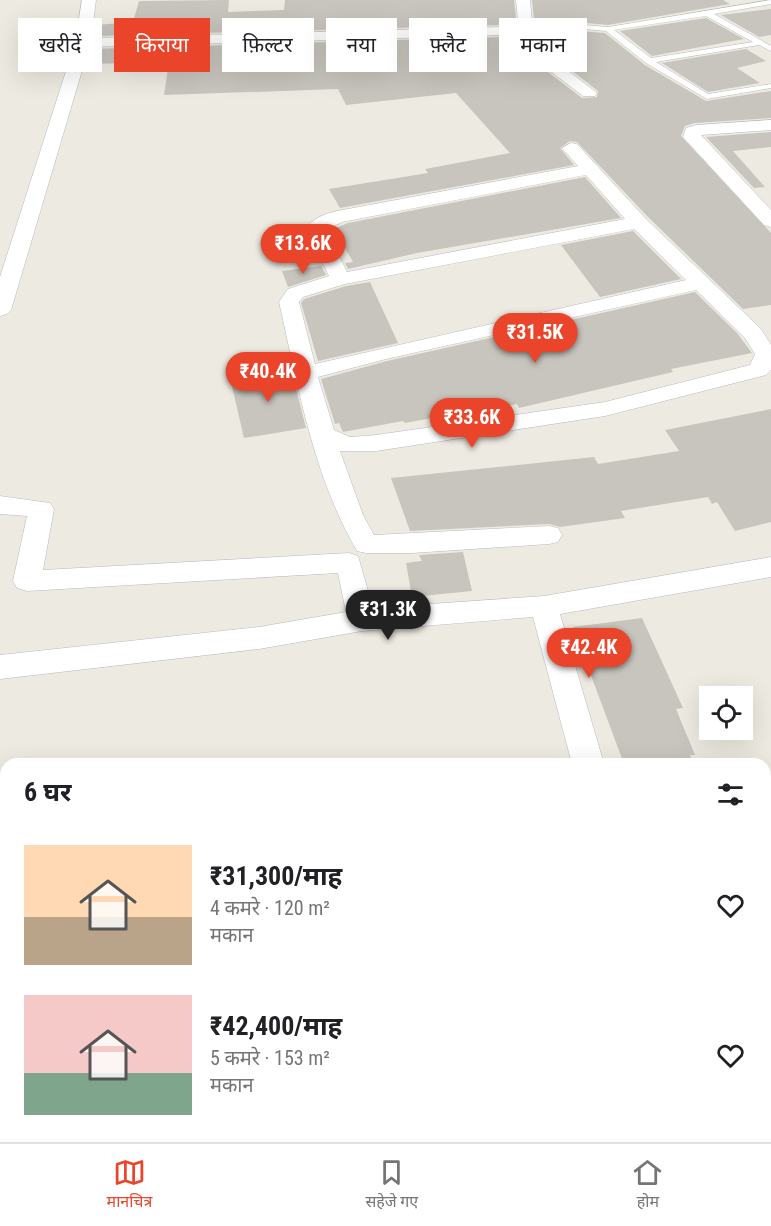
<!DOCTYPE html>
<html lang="hi">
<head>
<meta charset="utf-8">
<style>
  :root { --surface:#fff; --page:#f6f6f6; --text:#202124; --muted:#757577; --line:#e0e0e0; --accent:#ea452a }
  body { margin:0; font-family:"Roboto Condensed","Noto Sans Devanagari",sans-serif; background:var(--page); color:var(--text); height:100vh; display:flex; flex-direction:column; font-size:22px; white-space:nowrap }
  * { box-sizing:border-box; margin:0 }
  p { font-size:20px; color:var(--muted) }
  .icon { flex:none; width:33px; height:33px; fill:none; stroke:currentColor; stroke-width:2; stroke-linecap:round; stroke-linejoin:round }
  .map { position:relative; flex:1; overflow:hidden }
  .side { position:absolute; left:0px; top:758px; width:771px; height:386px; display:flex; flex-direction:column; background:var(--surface); border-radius:18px 18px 0 0; box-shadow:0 6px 24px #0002 }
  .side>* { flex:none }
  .hud { position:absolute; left:18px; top:18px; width:735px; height:54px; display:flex; gap:12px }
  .tools { position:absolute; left:699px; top:686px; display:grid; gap:12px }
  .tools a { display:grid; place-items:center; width:54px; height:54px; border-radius:0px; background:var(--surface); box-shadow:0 6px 24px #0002; font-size:30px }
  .price { position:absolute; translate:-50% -51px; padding:0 14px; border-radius:21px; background:var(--accent); color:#fff; font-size:20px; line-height:39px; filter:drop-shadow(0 2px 3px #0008) }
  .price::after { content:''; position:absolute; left:50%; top:36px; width:18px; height:14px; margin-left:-9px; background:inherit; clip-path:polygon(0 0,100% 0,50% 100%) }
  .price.current { background:#222; color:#fff }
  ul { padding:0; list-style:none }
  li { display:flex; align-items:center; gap:18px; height:150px; padding:0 24px }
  li span { display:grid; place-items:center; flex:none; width:168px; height:120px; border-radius:0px; color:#555 }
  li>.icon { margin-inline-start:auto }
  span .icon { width:72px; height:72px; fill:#fffc; stroke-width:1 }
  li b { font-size:26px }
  h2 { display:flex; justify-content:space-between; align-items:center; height:72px; padding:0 24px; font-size:26px }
  .pill { padding:0 21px; border-radius:0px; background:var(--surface); box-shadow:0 6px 24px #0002; font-size:21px; line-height:54px }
  .pill.current { background:var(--accent); color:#fff }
  .menu { display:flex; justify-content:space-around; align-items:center; height:84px; border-top:2px solid var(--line); background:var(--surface); font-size:16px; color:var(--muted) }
  .menu a { display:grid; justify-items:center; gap:3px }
  .menu .current { color:var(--accent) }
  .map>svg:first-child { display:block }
  .building { fill:#c8c5be }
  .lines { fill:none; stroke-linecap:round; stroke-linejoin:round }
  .lane-casing { stroke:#b7b9be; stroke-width:1 }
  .street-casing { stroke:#b7b9be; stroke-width:1 }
  .lane { fill:#fff; fill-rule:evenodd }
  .street { fill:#fff; fill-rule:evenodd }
</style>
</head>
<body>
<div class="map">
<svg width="771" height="1142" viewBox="0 0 771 1142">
  <rect width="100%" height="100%" fill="#edebe1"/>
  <!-- building -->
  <g class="building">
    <polygon points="229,0 228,12 284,10 285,0 514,0 516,19 501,25 94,36 96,25 133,22 139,1"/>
    <polygon points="532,0 723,0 730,4 608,25 534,18"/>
    <polygon points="771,9 771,35 759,37 721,15"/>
    <polygon points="706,18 744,39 652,56 620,31"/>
    <polygon points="529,27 605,33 645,65 706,101 771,91 771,118 695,123 685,126 681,136 771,233 771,305 743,309 647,216 577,142 570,141 560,148 574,165 340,208 329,189 428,173 425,169 510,153 456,93 346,105 338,89 164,95 169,62 88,64 91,49 502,37 582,98 597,97 598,91 522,32"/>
    <polygon points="746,49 766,61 737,68 760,83 708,92 662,63"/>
    <polygon points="771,132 771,147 733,151 765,187 754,188 706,137"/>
    <polygon points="585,177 621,218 417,253 348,269 345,263 353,262 334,229 348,223"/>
    <polygon points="633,231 681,279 600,297 561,245"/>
    <polygon points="321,266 326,275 288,287 282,271"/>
    <polygon points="370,282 398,343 318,361 301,303 304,299 346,286"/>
    <polygon points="695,292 737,333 752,353 671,369 673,372 519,408 517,404 461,416 459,413 405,423 403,421 343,432 339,423 335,424 321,379 387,361"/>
    <polygon points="291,369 306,428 244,438 230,378"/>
    <polygon points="771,409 771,522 735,531 717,502 712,504 708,497 621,511 625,518 560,527 549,524 410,531 391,478 594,457 598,464 679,451 665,430"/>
    <polygon points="463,552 472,591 412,597 406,563 422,561 419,555"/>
    <polygon points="642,618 683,708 676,709 695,755 690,755 694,764 624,764 573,627"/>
  </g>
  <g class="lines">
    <!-- lane casing -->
    <g class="lane-casing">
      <path id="lane" d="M 771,0 L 771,4 L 714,14 L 771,46 L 771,51 L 759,45 L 656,62 L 708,94 L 771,84 L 771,88 L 707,99 L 646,63 L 606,31 L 525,24 L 521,22 L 525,20 L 608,27 ZM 706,16 L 753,42 L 651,58 L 614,30 Z"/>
    </g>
    <!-- street casing -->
    <g class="street-casing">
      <g id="street">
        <polygon points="82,0 96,0 91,38 501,27 518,21 516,0 530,0 532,22 518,32 597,93 595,96 583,96 503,35 89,47 11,310 7,314 0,316 0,277 75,43"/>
        <polygon points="771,120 771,130 701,135 771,210 771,227 764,225 683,137 686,128 696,125"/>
        <path d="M 571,143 L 577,144 L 645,218 L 761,329 L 771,345 L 771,370 L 766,375 L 605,416 L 376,451 L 340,451 L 363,515 L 374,535 L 549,526 L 558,528 L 562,535 L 558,542 L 549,544 L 412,553 L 366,553 L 357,551 C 313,476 298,385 279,302 L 288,289 L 329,276 L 306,230 C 311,218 325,214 337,211 L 578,166 L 562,148 ZM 586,175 L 625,219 L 347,272 L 326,230 L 342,222 ZM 634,229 L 686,280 L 315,364 L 299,302 L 303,297 L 345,284 ZM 696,290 L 745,338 L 755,354 L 750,365 L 605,402 L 376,435 L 350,437 L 334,430 L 318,377 L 386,359 Z"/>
        <polygon points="0,496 50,503 54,509 43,570 349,553 358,556 373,608 544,596 771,557 771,577 560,614 604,764 572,764 533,617 362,631 259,649 0,679 0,655 259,627 346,612 338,573 27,591 17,588 13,581 27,516 0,514"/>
        <polygon points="488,1137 545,1137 543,1142 486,1142"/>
        <polygon points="672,1137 712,1137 714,1142 674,1142"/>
      </g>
    </g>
    <!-- lane -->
    <use href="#lane" class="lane"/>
    <!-- street -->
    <use href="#street" class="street"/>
  </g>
</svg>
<div class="tools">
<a><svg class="icon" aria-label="locate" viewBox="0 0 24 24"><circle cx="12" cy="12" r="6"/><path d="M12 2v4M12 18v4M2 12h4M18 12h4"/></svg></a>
</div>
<b class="price" style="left:303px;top:275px">₹13.6K</b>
<b class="price" style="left:535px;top:364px">₹31.5K</b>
<b class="price" style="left:268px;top:403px">₹40.4K</b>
<b class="price" style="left:472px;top:449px">₹33.6K</b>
<b class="price current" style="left:388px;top:641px">₹31.3K</b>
<b class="price" style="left:589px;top:679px">₹42.4K</b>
<div class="hud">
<a class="pill">खरीदें</a>
<a class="pill current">किराया</a>
<a class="pill">फ़िल्टर</a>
<a class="pill">नया</a>
<a class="pill">फ़्लैट</a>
<a class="pill">मकान</a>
</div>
<section class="side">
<h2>6 घर<svg class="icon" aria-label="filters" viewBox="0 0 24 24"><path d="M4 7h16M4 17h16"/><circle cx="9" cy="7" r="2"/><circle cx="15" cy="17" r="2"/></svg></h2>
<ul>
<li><span style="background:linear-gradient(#ffd9b3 60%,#b9a48a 0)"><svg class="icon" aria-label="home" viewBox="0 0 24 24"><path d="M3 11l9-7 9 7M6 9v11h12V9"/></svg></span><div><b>₹31,300/माह</b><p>4 कमरे · 120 m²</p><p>मकान</p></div><svg class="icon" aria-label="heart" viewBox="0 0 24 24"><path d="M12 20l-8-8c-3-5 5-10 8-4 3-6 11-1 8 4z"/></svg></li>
<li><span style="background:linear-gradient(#f6c9c9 65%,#7fa58c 0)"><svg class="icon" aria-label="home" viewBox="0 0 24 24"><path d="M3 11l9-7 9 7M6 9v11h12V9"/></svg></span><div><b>₹42,400/माह</b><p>5 कमरे · 153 m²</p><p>मकान</p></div><svg class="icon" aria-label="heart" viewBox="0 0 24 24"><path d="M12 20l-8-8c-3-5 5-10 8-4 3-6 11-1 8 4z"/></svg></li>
</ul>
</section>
</div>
<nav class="menu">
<a class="current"><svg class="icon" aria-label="map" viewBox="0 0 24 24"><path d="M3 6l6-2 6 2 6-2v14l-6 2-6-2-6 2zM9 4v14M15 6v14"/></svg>मानचित्र</a>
<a><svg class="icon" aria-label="saved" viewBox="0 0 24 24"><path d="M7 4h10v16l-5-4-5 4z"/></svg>सहेजे गए</a>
<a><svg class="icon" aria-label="home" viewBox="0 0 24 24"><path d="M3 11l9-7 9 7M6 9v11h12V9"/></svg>होम</a>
</nav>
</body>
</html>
